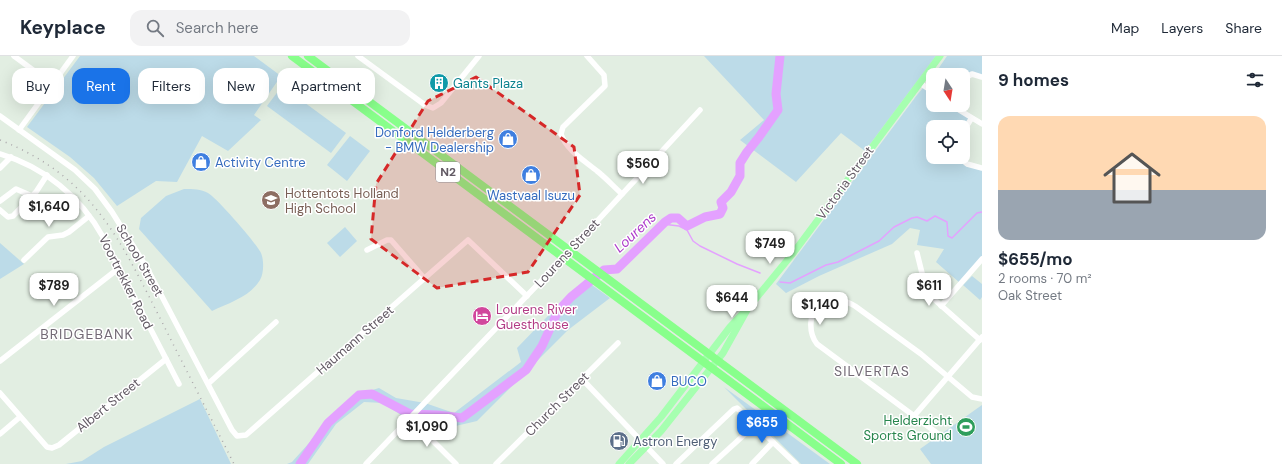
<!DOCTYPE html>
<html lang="en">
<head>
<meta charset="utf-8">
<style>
  :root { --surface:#fff; --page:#f2f2f3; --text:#1f2937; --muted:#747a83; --line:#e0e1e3; --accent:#1a73e8 }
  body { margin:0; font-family:"DM Sans",sans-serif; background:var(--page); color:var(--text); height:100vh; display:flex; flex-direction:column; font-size:15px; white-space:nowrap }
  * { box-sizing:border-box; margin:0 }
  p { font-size:13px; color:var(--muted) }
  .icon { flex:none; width:22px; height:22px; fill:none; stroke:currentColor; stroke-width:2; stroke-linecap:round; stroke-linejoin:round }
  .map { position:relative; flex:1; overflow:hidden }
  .sheet { display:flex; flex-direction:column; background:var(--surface); width:300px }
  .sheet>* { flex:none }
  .top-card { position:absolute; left:12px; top:12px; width:380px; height:36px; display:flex; gap:8px }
  .needle { width:26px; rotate:168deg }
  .fabs { position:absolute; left:926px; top:12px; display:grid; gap:8px }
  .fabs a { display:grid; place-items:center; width:44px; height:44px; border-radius:8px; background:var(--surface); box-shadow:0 4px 16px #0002; font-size:20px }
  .price { position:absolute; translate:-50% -34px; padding:0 9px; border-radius:8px; background:#fff; color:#222; font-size:13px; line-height:26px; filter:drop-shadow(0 1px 2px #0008) }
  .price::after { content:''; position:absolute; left:50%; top:24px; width:12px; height:9px; margin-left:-6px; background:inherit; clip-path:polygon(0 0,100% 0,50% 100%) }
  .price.on { background:var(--accent); color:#fff }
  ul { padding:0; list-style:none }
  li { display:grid; align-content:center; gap:8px; height:212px; padding:0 16px }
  li span { display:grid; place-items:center; height:124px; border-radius:12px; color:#555 }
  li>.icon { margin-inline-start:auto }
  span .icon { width:72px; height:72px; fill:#fffc; stroke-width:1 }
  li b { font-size:17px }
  h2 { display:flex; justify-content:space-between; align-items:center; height:48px; padding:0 16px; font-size:17px }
  .chip { padding:0 14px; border-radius:12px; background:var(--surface); box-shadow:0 4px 16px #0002; font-size:14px; line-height:36px }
  .chip.on { background:var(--accent); color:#fff }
  header { display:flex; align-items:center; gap:24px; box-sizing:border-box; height:56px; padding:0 20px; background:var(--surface); border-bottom:1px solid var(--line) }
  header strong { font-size:19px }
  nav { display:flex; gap:22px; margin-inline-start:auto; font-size:14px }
  .search { width:280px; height:36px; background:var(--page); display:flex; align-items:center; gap:10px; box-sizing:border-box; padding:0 14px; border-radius:12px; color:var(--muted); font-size:15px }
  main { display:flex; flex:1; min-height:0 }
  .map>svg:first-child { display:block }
  .green { fill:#bcdbe8 }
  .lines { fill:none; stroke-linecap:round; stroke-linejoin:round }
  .stream { stroke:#e4a1ff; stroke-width:1.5 }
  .river { stroke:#e4a1ff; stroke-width:9 }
  .minor { stroke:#fff; stroke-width:5.5 }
  .major { stroke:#a6ffb0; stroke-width:7 }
  .highway { stroke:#88ff8b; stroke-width:8 }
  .rail { stroke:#aba8ab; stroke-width:1.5; stroke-dasharray:1 5; stroke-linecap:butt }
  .marked { fill:#d62828; fill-opacity:0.2; stroke:#d62828; stroke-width:3; stroke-dasharray:8 5; stroke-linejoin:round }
  .labels { text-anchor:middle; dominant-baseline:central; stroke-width:3; stroke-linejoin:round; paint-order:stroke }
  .shield { fill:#fff; stroke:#918c92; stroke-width:1 }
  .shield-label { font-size:12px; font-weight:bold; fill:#625a64 }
  .culture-label { font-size:13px; fill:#0d838f; stroke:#fff; text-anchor:start }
  .shop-label { font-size:13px; fill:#366cbe; stroke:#fff; text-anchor:start }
  .street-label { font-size:13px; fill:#625a64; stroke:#fff }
  .education-label { font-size:13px; fill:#785e54; stroke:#fff; text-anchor:start }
  .hotel-label { font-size:13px; fill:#b23c85; stroke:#fff; text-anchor:start }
  .leisure-label { font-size:13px; fill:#27864d; stroke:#fff; text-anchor:end }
  .service-label { font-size:13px; fill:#4e5e75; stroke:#fff; text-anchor:start }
  .water-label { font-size:14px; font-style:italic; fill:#ad3cca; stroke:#fff }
  .neighbourhood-label { font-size:14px; letter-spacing:1px; fill:#736b76; stroke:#fff }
</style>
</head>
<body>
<header>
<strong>Keyplace</strong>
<div class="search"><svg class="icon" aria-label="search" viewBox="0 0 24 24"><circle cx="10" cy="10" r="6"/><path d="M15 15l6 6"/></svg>Search here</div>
<nav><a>Map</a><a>Layers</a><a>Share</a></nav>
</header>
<main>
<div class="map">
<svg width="982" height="408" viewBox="0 0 982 408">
  <rect width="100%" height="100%" fill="#e2eee2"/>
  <!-- green -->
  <g class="green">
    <polygon points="80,0 254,0 281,20 254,59 261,64 228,95 202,80 177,126 156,125 117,150 94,122 70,101 27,71"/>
    <polygon points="704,0 936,0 865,95 841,77 796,126 740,84 764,64"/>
    <polygon points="947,0 982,0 982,21 975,18 963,23 963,19 934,19"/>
    <polygon points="933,20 933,49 951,49 971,63 963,71 933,71 933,101 958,101 982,112 982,202 960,227 936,206 944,193 917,189 920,174 910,172 892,188 819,220 786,237 776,228 917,39"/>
    <polygon points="282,30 346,77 331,97 267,50"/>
    <polygon points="350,80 370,95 347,125 327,109"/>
    <path d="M 184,133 C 193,133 201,133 208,137 C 216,141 257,188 261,197 C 264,204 264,217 260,224 C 250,241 229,247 212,255 L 139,173 L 141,162 L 166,140 Z"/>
    <polygon points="345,171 357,185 340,201 327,187"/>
    <polygon points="0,187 24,208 0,223"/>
    <polygon points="972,220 982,228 982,241 980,244 963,229"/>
    <polygon points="585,224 610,242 568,274 477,365 447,372 433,371 419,363 401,359 383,347 364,346 336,368 308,408 287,408 292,406 309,387 329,363 356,339 379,332 396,342 425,347 454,357 521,306 517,292 572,235 574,235"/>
    <polygon points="724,331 830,408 801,408"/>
    <polygon points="200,343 231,408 66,408 82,405 104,391"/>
    <polygon points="982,349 982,408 931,408 920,393"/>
  </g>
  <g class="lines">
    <!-- stream -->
    <g class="stream">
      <polyline points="662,168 679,170 687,174 693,185 700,190 737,208 760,217"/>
      <polyline points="780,226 790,227 826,209 838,206 879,185 894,171 912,162 917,161 927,165 935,160 947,166 948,180 952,182 977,157 982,156"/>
    </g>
    <!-- river -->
    <polyline class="river" points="300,408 328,367 359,339 372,338 410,358 437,359 462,362 526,314 542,290 558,255 571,241 604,214 617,213 665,166 671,162 678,162 687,170 705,161 720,158 723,152 721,146 731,136 740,120 740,107 747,96 759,81 778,54 776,38 780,0"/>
    <!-- minor -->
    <g class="minor">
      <polyline points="14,0 52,28"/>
      <polyline points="358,0 425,49 433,52 441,47 479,0"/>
      <path d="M 587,0 L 604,19 L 605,30 L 563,71 L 561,78 C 566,94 585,105 597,115 C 606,122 614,131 622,138"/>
      <polyline points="963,23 972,18 982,21"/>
      <polyline points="920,27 933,36"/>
      <polyline points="951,49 982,68"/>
      <polyline points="0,60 75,114 95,133 112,156 147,212 232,374 237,380 246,379 468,184 527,240"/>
      <polyline points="19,74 73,0"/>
      <polyline points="963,76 971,63"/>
      <path d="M 0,98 C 44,111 81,141 103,181 L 179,328"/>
      <polyline points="959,101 967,108 982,112"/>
      <polyline points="0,112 11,101"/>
      <polyline points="0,145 16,133 32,140"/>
      <polyline points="0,154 8,161 13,160 36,136 47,119"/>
      <polyline points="367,194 387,184 391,184 425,223"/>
      <polyline points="917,197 927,237 980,284"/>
      <polyline points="24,204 48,181 63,179 69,176 89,160"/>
      <polyline points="941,250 982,203"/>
      <polyline points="0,305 119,212"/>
      <polyline points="582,323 663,408"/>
      <polyline points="209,327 276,266"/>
      <polyline points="0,337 47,391 52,392 59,389 166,303"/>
      <polyline points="914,360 982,281"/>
      <polyline points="411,363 456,408"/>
      <path d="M 937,377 L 817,288 C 808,277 809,257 819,246 C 829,240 845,244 855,250 L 921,298 L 972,341 L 982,343"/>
      <polyline points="0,378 20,361"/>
      <polyline points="366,408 563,202 700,54"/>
      <polyline points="496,408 618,287"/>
      <polyline points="676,408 734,353 737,352 796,408"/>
      <polyline points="712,408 755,369"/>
      <polyline points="752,408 773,386"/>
    </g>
    <!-- major -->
    <g class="major">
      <polyline points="619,408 661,361 730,271 748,252 794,196 940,0"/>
      <polyline points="629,408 661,375 723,297 747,254"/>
    </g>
    <!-- highway -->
    <g class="highway">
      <polyline points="292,0 841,408"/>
      <polyline points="308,0 857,408"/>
    </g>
    <!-- rail -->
    <path class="rail" d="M 0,84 C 94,121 121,186 164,270 C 187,316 211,362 234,408"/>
  </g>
  <!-- marked area -->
  <path class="marked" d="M 476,21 L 574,91 L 580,139 L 528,216 L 437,232 L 371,183 L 376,128 L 428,45 Z"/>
  <!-- icons -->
  <defs>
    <g id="building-disc" transform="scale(1)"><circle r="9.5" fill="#0f9aa8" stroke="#fff"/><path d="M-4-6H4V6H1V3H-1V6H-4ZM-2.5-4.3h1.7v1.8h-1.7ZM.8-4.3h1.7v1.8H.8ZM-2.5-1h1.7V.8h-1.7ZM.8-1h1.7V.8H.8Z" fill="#fff"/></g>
    <g id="shop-disc" transform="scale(1)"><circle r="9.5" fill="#3f7fe0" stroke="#fff"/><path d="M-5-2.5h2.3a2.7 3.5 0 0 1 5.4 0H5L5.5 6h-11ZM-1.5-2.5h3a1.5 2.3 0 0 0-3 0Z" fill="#fff"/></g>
    <g id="school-disc" transform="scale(1)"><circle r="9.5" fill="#8d6e63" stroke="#fff"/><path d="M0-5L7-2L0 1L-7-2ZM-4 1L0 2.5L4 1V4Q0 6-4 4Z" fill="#fff"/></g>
    <g id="hotel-disc" transform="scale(1)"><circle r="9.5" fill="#d1479c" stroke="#fff"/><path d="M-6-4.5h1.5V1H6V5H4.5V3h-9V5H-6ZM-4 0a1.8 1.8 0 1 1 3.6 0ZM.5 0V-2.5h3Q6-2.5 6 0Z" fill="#fff"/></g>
    <g id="stadium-disc" transform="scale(1)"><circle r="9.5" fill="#2e9e5b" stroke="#fff"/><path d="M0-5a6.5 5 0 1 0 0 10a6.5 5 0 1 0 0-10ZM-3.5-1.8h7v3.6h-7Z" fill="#fff"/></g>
    <g id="fuel-disc" transform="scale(1)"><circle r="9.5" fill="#5c6f8a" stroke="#fff"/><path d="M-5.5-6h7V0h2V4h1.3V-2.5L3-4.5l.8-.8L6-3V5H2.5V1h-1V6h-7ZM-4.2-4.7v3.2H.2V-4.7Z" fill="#fff"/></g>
  </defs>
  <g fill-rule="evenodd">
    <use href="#building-disc" x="439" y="27"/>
    <use href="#shop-disc" x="508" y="83"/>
    <use href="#shop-disc" x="201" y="106"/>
    <use href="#shop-disc" x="531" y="119"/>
    <use href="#school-disc" x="271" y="144"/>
    <use href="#hotel-disc" x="482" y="260"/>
    <use href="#shop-disc" x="657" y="325"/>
    <use href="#stadium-disc" x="966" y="371"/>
    <use href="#fuel-disc" x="619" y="385"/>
  </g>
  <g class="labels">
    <!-- shield labels -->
    <rect class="shield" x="436" y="106" width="24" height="20" rx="3"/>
    <g class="shield-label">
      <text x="448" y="116">N2</text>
    </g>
    <!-- culture labels -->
    <g class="culture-label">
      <text x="453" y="27">Gants Plaza</text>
    </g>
    <!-- shop labels -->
    <g class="shop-label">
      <text x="494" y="76" text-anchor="end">Donford Helderberg<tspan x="494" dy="15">- BMW Dealership</tspan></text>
      <text x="215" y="106">Activity Centre</text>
      <text x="531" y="139" text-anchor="middle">Wastvaal Isuzu</text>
      <text x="671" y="325">BUCO</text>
    </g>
    <!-- street labels -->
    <g class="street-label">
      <text transform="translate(845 127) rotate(-54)">Victoria Street</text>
      <text transform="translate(567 197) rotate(-47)">Lourens Street</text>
      <text transform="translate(140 204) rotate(60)">School Street</text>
      <text transform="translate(126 226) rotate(63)">Voortrekker Road</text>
      <text transform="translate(355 284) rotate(-41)">Haumann Street</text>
      <text transform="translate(557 348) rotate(-45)">Church Street</text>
      <text transform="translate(108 349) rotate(-39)">Albert Street</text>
    </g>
    <!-- education labels -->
    <g class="education-label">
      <text x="285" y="137">Hottentots Holland<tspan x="285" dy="15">High School</tspan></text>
    </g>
    <!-- hotel labels -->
    <g class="hotel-label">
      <text x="496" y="253">Lourens River<tspan x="496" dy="15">Guesthouse</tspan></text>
    </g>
    <!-- leisure labels -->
    <g class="leisure-label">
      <text x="952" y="364">Helderzicht<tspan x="952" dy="15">Sports Ground</tspan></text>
    </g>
    <!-- service labels -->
    <g class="service-label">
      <text x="633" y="385">Astron Energy</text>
    </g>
    <!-- water labels -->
    <g class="water-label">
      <text transform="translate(635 176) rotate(-43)">Lourens</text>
    </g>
    <!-- neighbourhood labels -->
    <g class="neighbourhood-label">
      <text x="87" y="278">BRIDGEBANK</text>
      <text x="872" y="315">SILVERTAS</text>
    </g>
  </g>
</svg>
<div class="fabs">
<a><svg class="needle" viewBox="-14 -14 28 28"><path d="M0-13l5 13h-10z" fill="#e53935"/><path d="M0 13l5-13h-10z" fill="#747a83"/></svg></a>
<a><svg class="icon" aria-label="locate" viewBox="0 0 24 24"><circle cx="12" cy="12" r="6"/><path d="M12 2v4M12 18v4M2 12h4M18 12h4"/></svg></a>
</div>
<b class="price" style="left:643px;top:129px">$560</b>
<b class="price" style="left:49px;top:172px">$1,640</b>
<b class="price" style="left:770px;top:209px">$749</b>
<b class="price" style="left:54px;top:251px">$789</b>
<b class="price" style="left:929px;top:251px">$611</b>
<b class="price" style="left:732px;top:263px">$644</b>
<b class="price" style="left:820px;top:270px">$1,140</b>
<b class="price on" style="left:762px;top:388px">$655</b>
<b class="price" style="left:427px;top:392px">$1,090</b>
<div class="top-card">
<a class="chip">Buy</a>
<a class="chip on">Rent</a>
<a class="chip">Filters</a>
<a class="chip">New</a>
<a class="chip">Apartment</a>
</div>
</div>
<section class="sheet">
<h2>9 homes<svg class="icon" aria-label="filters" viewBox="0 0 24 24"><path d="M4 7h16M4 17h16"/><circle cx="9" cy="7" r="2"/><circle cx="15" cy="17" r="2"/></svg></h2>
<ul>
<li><span style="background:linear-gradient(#ffd9b3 60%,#9aa5b1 0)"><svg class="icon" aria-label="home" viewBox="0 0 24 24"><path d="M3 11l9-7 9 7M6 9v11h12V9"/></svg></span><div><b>$655/mo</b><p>2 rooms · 70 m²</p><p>Oak Street</p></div></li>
</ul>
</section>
</main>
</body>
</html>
